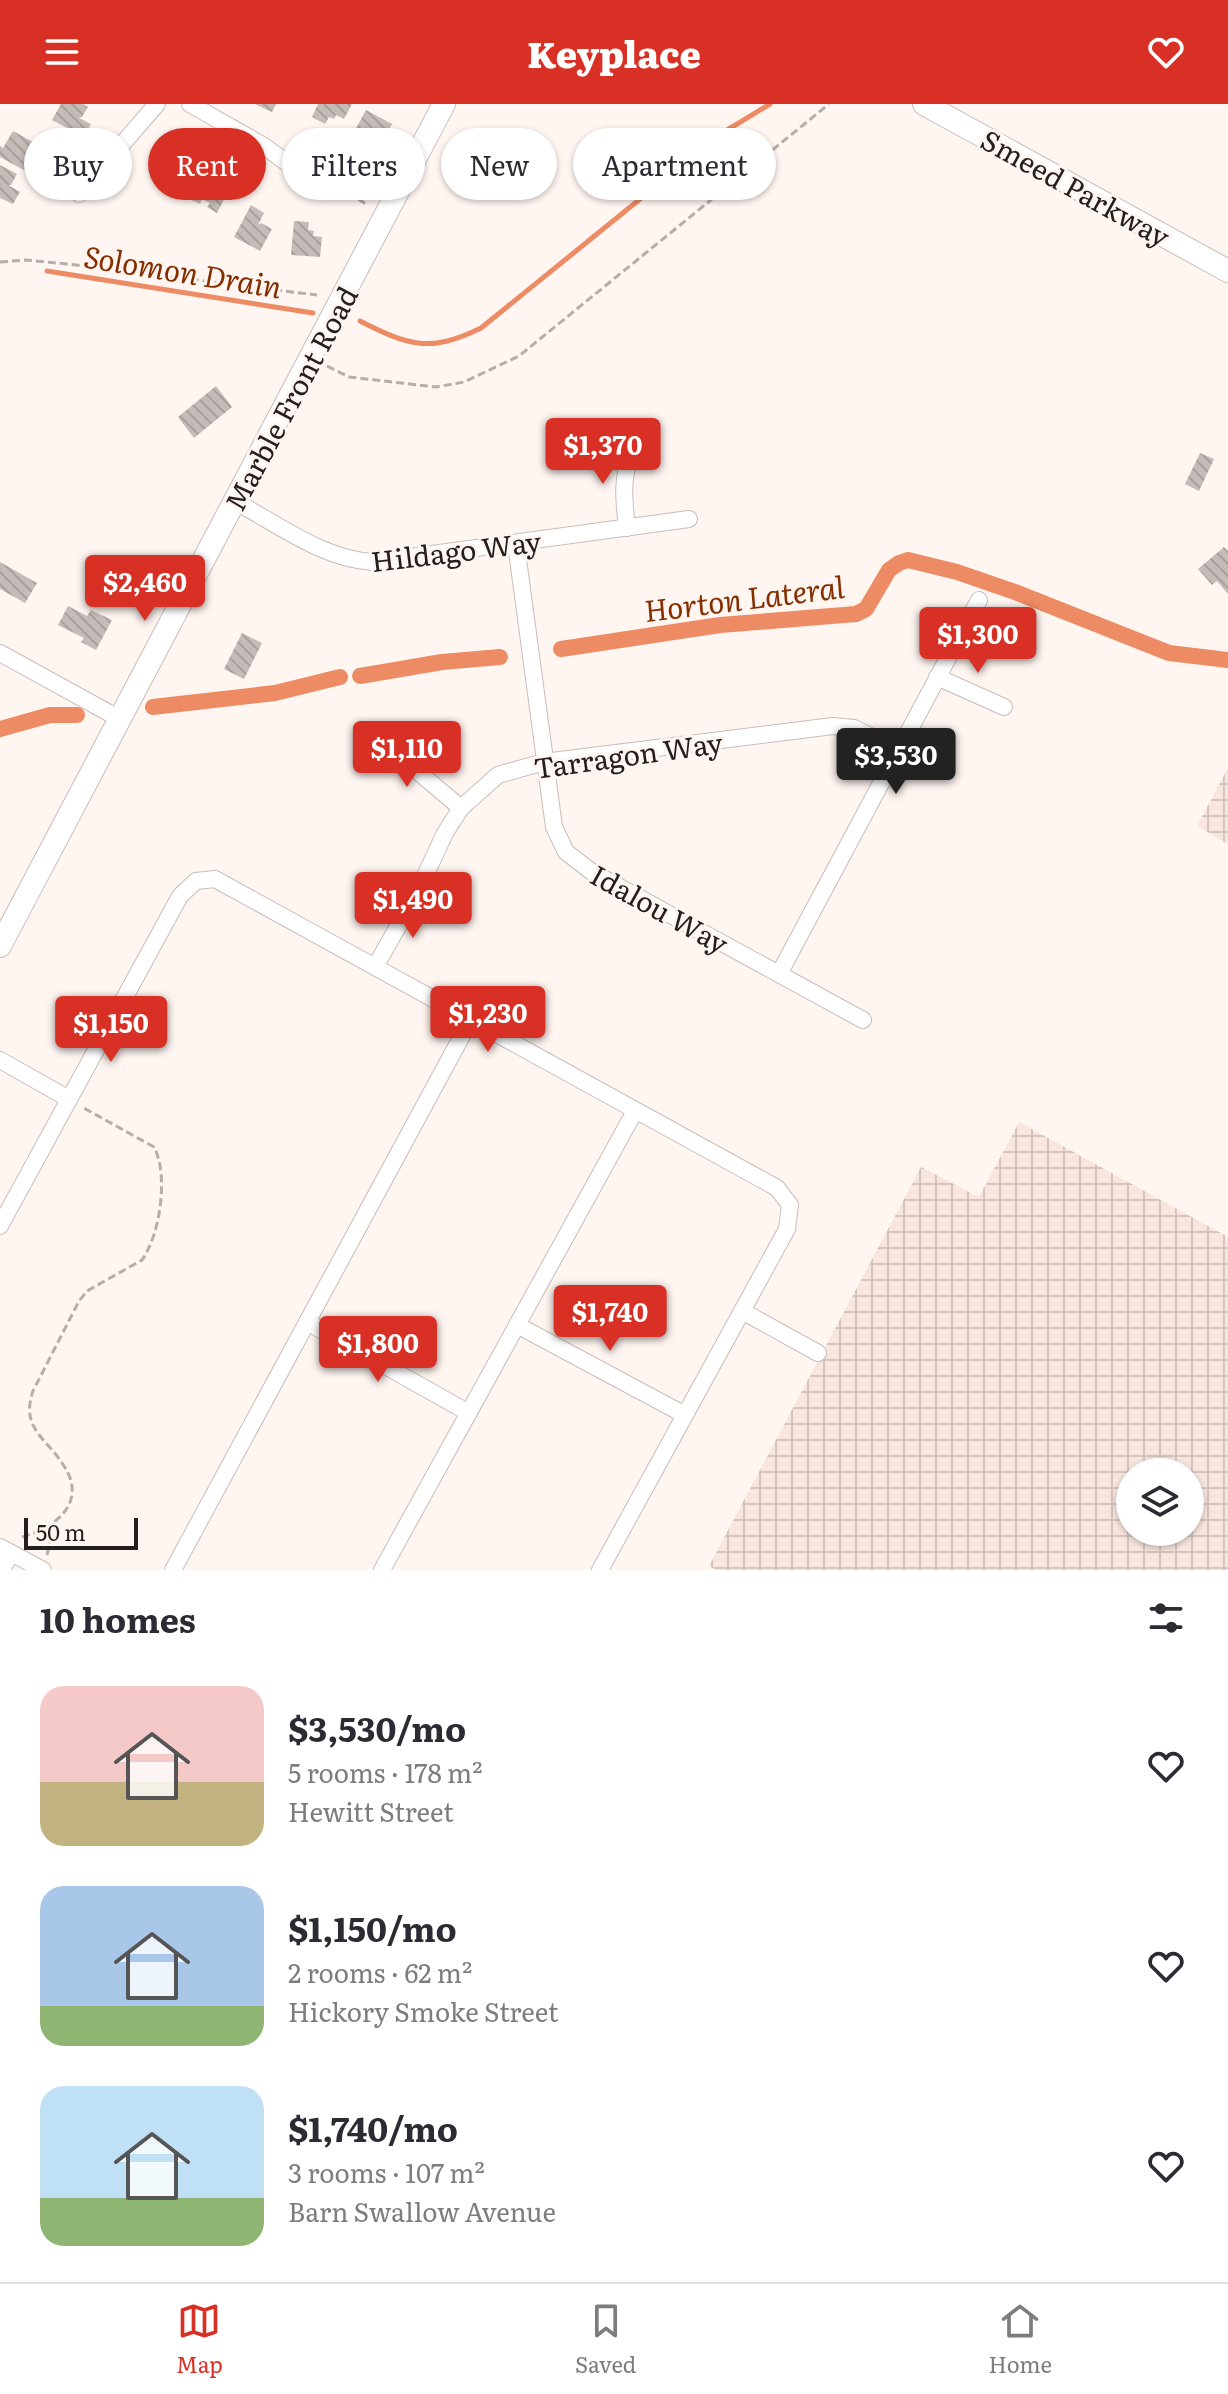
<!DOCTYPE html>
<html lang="en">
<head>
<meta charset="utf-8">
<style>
  :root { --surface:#fff; --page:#f2f2f3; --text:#2b2b33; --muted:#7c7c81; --line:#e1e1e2; --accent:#d93025 }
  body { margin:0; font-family:Literata,serif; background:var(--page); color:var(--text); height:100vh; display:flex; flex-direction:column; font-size:30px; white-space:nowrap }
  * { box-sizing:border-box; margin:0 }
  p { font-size:26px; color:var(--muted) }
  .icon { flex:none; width:44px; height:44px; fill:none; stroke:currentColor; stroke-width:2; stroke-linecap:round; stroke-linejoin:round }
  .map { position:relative; height:1466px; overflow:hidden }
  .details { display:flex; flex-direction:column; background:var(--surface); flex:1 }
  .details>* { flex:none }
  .hud { position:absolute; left:24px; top:24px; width:800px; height:72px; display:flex; gap:16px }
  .buttons { position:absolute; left:1116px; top:1354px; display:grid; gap:16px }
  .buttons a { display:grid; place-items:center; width:88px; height:88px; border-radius:50%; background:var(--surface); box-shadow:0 2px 6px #0004; font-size:40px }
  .scale { position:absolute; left:24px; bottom:20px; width:114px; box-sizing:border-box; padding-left:8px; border:4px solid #231f1e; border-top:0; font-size:22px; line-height:28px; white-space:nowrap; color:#231f1e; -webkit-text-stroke:6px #fff5f1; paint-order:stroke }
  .price { position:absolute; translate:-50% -68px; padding:0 18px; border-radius:8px; background:var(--accent); color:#fff; font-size:26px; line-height:52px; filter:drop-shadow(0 2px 4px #0008) }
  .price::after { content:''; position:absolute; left:50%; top:48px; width:24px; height:18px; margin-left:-12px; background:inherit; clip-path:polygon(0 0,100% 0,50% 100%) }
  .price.current { background:#222; color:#fff }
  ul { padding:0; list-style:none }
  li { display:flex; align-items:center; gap:24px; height:200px; padding:0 40px }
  li span { display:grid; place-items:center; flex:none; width:224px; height:160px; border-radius:24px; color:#555 }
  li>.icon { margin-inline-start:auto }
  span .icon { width:96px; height:96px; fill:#fffc; stroke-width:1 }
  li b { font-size:34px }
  h2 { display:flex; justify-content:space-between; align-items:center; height:96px; padding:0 40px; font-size:34px }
  .pill { padding:0 28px; border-radius:36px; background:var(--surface); box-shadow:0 2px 6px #0004; font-size:28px; line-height:72px }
  .pill.current { background:var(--accent); color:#fff }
  header { display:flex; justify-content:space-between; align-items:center; height:104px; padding:0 40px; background:var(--accent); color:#fff; font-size:36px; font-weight:800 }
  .tab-bar { display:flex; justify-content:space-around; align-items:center; height:112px; border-top:2px solid var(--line); background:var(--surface); font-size:22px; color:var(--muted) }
  .tab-bar a { display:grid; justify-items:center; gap:4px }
  .tab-bar .current { color:var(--accent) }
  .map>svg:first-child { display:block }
  .industrial { fill:url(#industrial-grid); fill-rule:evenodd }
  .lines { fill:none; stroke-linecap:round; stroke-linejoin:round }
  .stream { stroke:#ec8b64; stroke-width:5 }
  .canal { stroke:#ec8b64; stroke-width:16 }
  .building { fill:url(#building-back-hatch) }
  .street-casing { stroke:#c7beba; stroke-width:18 }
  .secondary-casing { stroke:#c7beba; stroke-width:24 }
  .path { stroke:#b6aeab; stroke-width:3; stroke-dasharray:8 4; stroke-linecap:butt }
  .street { stroke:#fff; stroke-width:16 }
  .secondary { stroke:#fff; stroke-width:22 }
  .labels { text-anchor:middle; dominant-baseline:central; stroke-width:6; stroke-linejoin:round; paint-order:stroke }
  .street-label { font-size:28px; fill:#231f1e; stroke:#fff5f1 }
  .water-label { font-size:30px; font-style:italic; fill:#852f00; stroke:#fff5f1 }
</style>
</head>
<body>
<header><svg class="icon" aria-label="menu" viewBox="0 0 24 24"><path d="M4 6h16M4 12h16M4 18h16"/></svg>Keyplace<svg class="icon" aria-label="heart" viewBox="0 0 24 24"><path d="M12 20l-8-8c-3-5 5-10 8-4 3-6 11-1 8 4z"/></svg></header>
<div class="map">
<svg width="1228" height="1466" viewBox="0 0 1228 1466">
  <defs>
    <pattern id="industrial-grid" width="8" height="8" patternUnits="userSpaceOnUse" patternTransform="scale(2)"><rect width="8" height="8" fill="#f7e5de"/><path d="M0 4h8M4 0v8" fill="none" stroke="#d3c4be"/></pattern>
    <pattern id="building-back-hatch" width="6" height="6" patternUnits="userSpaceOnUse" patternTransform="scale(2)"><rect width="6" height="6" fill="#c5bbb8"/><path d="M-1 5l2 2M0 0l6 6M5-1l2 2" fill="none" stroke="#a9a09e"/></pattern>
  </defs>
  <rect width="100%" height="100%" fill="#fff5f1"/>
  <!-- industrial -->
  <g class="industrial">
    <polygon points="1228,664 1228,740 1197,722"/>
    <path d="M 1019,1018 L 1228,1133 L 1228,1466 L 716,1466 L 709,1462 L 921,1063 L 979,1093 ZM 1130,1368 L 1190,1368 L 1190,1428 L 1130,1428 Z"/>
  </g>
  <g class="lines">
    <!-- stream -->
    <g class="stream">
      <polyline points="47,167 313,209"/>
      <path d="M 360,217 C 409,242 430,249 481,224 L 719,31 L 770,0"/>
    </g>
    <!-- canal -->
    <g class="canal">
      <polyline points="561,545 720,521 856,510 866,505 889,466 899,459 908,456 957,468 1015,488 1169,549 1228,556"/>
      <polyline points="360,572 442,558 500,553"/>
      <polyline points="153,603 275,589 340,573"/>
      <polyline points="0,625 50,611 77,611"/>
    </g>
  </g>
  <!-- building -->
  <g class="building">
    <polygon points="61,0 83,0 88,3 82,13 79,14 91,20 84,33 52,16"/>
    <polygon points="255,0 276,0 272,8"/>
    <polygon points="318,0 352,0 344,15 336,11 334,15 329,13 325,20 312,13"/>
    <polygon points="366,6 392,20 382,39 375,35 372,40 367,37 363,44 349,37"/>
    <polygon points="13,27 42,43 35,56 33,55 34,59 29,69 0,53 0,42 3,44"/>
    <polygon points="166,31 175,36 173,39 176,41 178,38 191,46 175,75 149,61"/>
    <polygon points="211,57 223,63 226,57 240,65 217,109 207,103 210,99 202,95 200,100 190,95"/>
    <polygon points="0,61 17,70 11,81 8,81 20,88 13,100 0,94"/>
    <polygon points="251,101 264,109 258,121 261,119 272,125 260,147 234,133"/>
    <polygon points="294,117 309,118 308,126 314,127 313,132 322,133 320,153 291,151"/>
    <polygon points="216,282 232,303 194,334 178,313"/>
    <polygon points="1200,349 1214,355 1199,387 1185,380"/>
    <polygon points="1224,443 1228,447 1228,490 1217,477 1212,481 1198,465"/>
    <polygon points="0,458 37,479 25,499 0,485"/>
    <polygon points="68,502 87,512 91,506 112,516 96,546 81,538 84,534 58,521"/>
    <polygon points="242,529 262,539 244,575 224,565"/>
  </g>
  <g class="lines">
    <!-- street casing -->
    <g class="street-casing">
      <g id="street">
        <polyline points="190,0 264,42 295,65"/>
        <polyline points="79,90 157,0"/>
        <path d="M 236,398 C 279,421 323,455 373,458 L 689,415"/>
        <path d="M 627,424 C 624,397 621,374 632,348"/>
        <polyline points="516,440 554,723 566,748 592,768 863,916"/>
        <polyline points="0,549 120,615"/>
        <polyline points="937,573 1004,603"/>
        <polyline points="379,635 461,704"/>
        <polyline points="375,863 417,789 445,729 461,704 498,671 544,658 833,622 854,624 898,646"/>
        <polyline points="779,870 979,496"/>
        <polyline points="0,956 69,995"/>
        <polyline points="0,1122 180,792 196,777 215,775 777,1084 790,1101 787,1125 600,1466"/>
        <polyline points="742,1207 818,1249"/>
        <polyline points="307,1218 469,1309"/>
        <polyline points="517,1221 685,1311"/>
        <polyline points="0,1443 43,1466"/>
        <polyline points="2,1466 11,1449"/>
        <polyline points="173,1466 470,917"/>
        <polyline points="382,1466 635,1007"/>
      </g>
    </g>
    <!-- secondary casing -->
    <g class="secondary-casing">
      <g id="secondary">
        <polyline points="924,0 1228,167"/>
        <polyline points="0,842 444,0"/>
      </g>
    </g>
    <!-- path -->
    <g class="path">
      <polyline points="328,76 366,100"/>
      <polyline points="0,158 26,156 67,160 317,191"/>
      <polyline points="327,262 349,273 436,283 464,278 519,252 829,0"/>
      <path d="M 22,1433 C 55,1424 88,1399 64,1362 C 47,1334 20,1325 33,1287 L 79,1197 L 87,1187 L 142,1156 C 160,1131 169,1071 154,1043 L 82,1003"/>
      <polyline points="47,1451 50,1439 48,1424"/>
    </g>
    <!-- street -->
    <use href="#street" class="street"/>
    <!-- secondary -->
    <use href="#secondary" class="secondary"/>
  </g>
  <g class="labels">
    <!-- street labels -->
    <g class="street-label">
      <text transform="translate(1076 83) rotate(29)">Smeed Parkway</text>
      <text transform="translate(290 294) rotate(-62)">Marble Front Road</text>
      <text transform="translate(456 446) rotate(-7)">Hildago Way</text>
      <text transform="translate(628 650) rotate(-8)">Tarragon Way</text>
      <text transform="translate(660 804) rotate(29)">Idalou Way</text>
    </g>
    <!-- water labels -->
    <g class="water-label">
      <text transform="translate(183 166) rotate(9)">Solomon Drain</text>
      <text transform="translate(744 493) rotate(-7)">Horton Lateral</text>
    </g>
  </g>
</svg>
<div class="buttons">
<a><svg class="icon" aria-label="layers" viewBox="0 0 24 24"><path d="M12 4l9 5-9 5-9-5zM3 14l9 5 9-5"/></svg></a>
</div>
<div class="scale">50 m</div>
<b class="price" style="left:603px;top:382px">$1,370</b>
<b class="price" style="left:145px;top:519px">$2,460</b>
<b class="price" style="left:978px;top:571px">$1,300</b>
<b class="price" style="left:407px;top:685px">$1,110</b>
<b class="price current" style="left:896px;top:692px">$3,530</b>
<b class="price" style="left:413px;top:836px">$1,490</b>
<b class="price" style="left:488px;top:950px">$1,230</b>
<b class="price" style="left:111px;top:960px">$1,150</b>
<b class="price" style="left:610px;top:1249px">$1,740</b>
<b class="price" style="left:378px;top:1280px">$1,800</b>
<div class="hud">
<a class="pill">Buy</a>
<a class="pill current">Rent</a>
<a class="pill">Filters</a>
<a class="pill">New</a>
<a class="pill">Apartment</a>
</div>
</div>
<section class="details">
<h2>10 homes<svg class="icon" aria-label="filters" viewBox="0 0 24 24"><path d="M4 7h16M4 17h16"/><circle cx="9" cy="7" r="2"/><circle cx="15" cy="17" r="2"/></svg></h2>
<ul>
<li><span style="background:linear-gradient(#f6c9c9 60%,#c2b280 0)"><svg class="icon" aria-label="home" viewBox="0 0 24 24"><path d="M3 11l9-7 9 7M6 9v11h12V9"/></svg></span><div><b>$3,530/mo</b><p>5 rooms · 178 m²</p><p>Hewitt Street</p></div><svg class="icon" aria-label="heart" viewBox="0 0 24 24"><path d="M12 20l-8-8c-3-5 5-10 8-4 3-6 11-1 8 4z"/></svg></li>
<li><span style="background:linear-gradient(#a9c7e8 75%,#8fb573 0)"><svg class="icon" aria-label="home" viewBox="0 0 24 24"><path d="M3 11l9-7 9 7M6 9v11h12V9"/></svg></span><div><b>$1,150/mo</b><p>2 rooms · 62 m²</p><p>Hickory Smoke Street</p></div><svg class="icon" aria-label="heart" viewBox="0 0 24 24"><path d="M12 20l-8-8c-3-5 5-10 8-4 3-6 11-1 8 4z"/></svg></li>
<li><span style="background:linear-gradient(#bfe0f5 70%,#8fb573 0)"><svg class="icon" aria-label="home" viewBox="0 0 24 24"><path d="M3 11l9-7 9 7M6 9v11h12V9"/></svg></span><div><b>$1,740/mo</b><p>3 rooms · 107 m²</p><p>Barn Swallow Avenue</p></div><svg class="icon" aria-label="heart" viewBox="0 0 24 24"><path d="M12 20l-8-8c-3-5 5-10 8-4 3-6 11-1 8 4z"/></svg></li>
</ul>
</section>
<nav class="tab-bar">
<a class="current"><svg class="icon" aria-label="map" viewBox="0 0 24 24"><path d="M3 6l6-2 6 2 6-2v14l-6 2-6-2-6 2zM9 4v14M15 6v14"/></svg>Map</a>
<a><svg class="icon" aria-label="saved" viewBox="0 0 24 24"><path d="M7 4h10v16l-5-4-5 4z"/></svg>Saved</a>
<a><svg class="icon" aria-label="home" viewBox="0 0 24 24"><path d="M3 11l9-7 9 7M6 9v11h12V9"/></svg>Home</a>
</nav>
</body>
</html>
